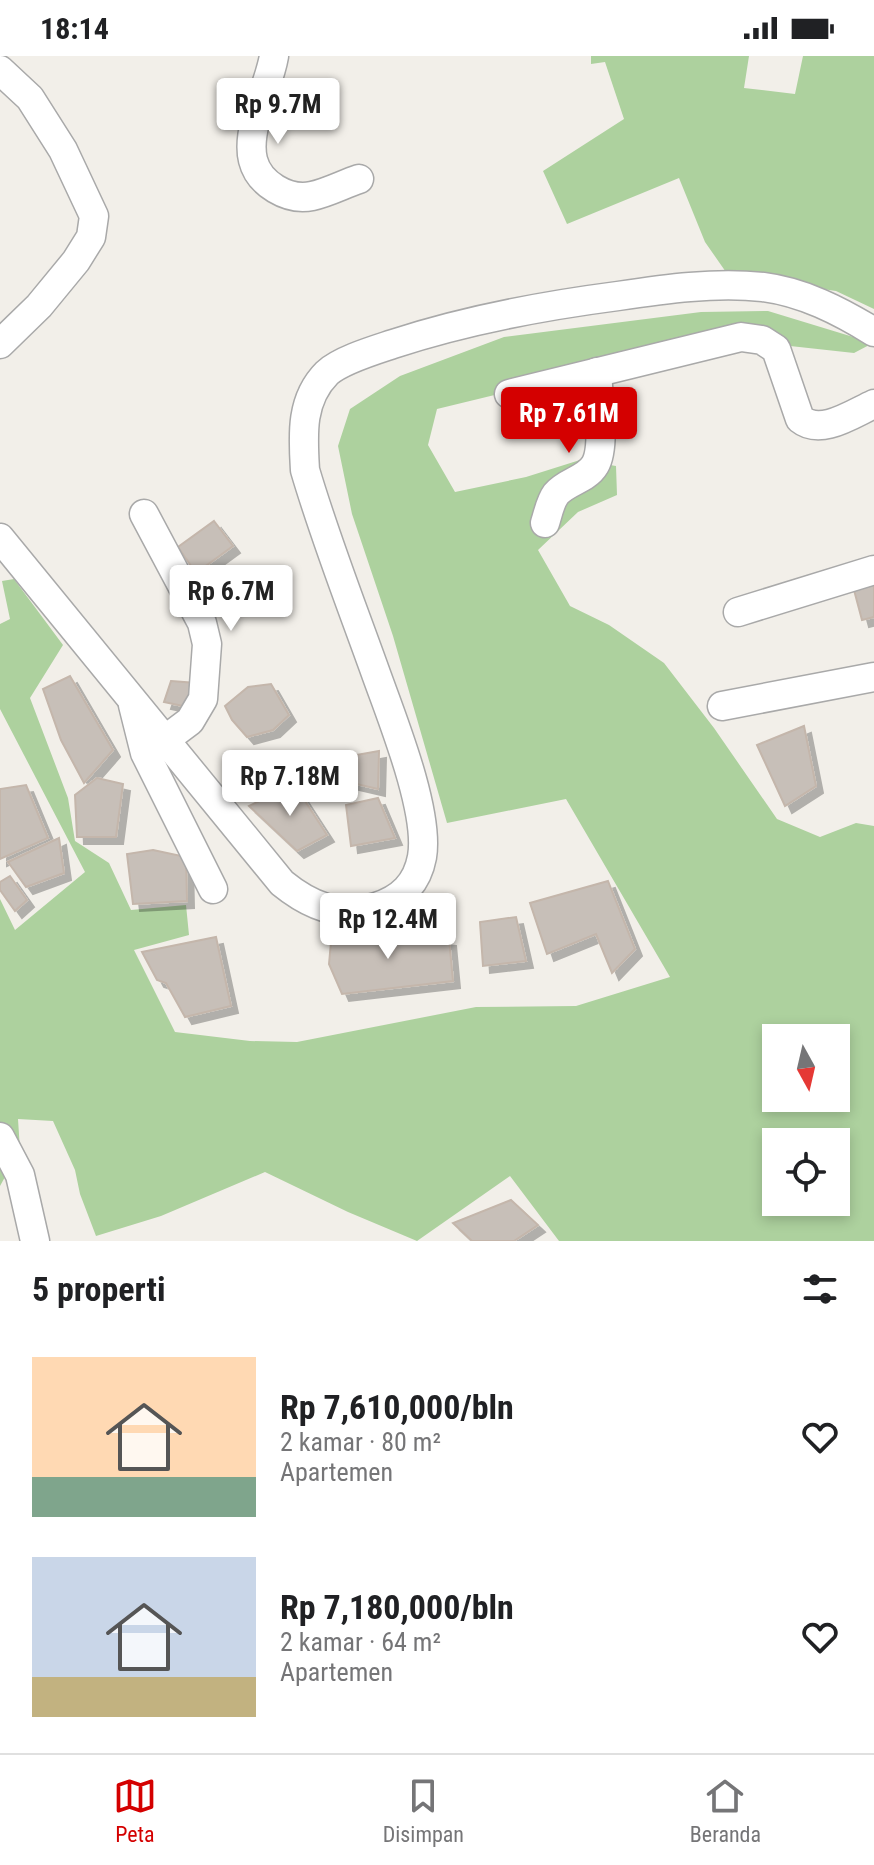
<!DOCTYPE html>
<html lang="id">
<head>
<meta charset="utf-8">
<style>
  :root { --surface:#fff; --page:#f2f2f2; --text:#202124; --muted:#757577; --line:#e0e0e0; --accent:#d40000 }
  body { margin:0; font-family:"Roboto Condensed",sans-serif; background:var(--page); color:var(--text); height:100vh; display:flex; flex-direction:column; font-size:30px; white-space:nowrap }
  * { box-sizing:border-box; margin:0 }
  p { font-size:26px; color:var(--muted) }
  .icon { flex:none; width:44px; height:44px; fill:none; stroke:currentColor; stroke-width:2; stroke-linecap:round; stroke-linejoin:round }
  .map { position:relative; height:1185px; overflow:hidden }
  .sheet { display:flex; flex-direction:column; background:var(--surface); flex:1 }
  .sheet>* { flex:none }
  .needle { width:52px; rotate:172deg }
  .controls { position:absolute; left:762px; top:968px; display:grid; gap:16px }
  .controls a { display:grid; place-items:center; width:88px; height:88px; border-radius:0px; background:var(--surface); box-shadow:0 4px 12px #0003; font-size:40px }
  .price { position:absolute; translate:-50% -68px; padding:0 18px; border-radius:8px; background:#fff; color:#222; font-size:26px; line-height:52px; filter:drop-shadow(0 2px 4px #0008) }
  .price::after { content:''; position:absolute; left:50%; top:48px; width:24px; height:18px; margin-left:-12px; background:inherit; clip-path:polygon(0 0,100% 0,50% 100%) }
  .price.selected { background:var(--accent); color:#fff }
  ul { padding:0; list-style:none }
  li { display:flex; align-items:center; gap:24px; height:200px; padding:0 32px }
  li span { display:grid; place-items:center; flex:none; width:224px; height:160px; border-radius:0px; color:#555 }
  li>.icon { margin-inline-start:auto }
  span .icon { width:96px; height:96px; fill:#fffc; stroke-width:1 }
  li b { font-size:34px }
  h2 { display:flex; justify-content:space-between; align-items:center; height:96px; padding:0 32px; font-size:34px }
  .status { display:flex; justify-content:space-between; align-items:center; height:56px; padding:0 40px; background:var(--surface); direction:ltr }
  .status svg { height:22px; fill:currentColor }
  .tabs { display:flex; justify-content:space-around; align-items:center; height:112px; border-top:2px solid var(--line); background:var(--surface); font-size:22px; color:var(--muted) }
  .tabs a { display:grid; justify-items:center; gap:4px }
  .tabs .selected { color:var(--accent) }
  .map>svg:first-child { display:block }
  .forest { fill:#add19e; fill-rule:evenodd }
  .building { fill:#c7bfb8; stroke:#c4b6ab; stroke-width:2; filter:url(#shadow) }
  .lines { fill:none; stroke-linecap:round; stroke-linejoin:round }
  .minor-casing { stroke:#a9a9a9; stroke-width:31 }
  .minor { stroke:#fff; stroke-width:28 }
</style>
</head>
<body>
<div class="status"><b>18:14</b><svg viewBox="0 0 49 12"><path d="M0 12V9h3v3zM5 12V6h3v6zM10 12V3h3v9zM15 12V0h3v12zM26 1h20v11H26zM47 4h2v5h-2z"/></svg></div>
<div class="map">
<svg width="874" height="1185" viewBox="0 0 874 1185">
  <defs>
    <filter id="shadow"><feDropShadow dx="7" dy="7" stdDeviation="0" flood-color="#0004"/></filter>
  </defs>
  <rect width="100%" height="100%" fill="#f2efe9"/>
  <!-- forest -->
  <g class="forest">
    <polygon points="591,0 749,0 744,32 795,38 803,0 874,0 874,253 836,235 728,219 705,186 679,122 567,168 543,115 624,63 605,6 591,8"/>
    <path d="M 768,255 L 873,287 L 854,297 L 781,289 L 687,292 L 437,353 L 428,389 L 455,436 L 526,421 L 580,404 L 616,410 L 617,439 L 578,456 L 538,494 L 570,550 L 609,569 L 664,607 L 714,672 L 777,763 L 820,781 L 856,767 L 874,770 L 874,1185 L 559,1185 L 510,1120 L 417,1185 L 348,1156 L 265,1116 L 161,1160 L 96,1180 L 80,1138 L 75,1114 L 53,1065 L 18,1063 L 20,1094 L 0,1130 L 0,843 L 15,874 L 85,816 L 0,653 L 0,568 L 10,563 L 2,525 L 14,523 L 63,589 L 30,642 L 68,742 L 75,785 L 109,807 L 131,854 L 186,849 L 189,879 L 134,894 L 175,976 L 250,985 L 297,986 L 476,951 L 576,950 L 670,921 L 566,743 L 447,767 L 393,580 L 352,458 L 338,390 L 350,353 L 400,320 L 504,281 L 701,256 ZM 776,982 L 836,982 L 836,1042 L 776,1042 ZM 776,1086 L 836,1086 L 836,1146 L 776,1146 Z"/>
  </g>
  <!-- building -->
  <g class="building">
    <polygon points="214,465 233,490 196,517 178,491"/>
    <polygon points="874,529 874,561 862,564 854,534"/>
    <polygon points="70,620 113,694 84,727 61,684 43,633"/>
    <polygon points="171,625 196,627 188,651 164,646"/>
    <polygon points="271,628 289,659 273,674 247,681 232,664 225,650 248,631"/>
    <polygon points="804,670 816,730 785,750 757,689"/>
    <polygon points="379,695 378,733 339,724 334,703"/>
    <polygon points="97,722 123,728 116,781 77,781 75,739"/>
    <polygon points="294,728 327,779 297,795 249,750"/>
    <polygon points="26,729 48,782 0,803 0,733"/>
    <polygon points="378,742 395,782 351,790 346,749"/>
    <polygon points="59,782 64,817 26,831 8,806"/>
    <polygon points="153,794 186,801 187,845 133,848 127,798"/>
    <polygon points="10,820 27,844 15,855 0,834 0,826"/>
    <polygon points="608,825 635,893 612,917 596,878 547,898 530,847"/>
    <polygon points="516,861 526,905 483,910 480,866"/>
    <polygon points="332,875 449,883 453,925 342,938 329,908"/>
    <polygon points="216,881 231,950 185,961 166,927 157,924 142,896"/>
    <polygon points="511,1144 538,1169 514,1185 472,1185 453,1167"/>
  </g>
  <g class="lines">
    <!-- minor casing -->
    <g class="minor-casing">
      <g id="minor">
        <path d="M 274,0 C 270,23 259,44 255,66 C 252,78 250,92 253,104 C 259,128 288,145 312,140 C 327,137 344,128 359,123"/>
        <polyline points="0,14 30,42 63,94 94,160 91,181 76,205 39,250 0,288"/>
        <path d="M 509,338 L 741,281 L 762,284 L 776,293 L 800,363 C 821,380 852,358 874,348"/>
        <polyline points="144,458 202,567 207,588 203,643 190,665 166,683"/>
        <path d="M 545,467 C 548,458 550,446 556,438 C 567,425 586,424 595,409 C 606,391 598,338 597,316"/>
        <path d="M 0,482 L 282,827 C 309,849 340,863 376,851 C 401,843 417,828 422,801 C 430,755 391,660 375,615 C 351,548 325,482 305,414 C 303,380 300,344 327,317 C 341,304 375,294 393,288 C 466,264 541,250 618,240 C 665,233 714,226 763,231 C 803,236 840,255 874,276"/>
        <polyline points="738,556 874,514"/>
        <polyline points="133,649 145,697 213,833"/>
        <polyline points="722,650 874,621"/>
        <polyline points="0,1081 20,1119 35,1185"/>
      </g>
    </g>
    <!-- minor -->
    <use href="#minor" class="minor"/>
  </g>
</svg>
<div class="controls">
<a><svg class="needle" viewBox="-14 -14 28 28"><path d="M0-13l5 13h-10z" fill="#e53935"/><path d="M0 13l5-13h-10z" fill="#757577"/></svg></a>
<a><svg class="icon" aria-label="locate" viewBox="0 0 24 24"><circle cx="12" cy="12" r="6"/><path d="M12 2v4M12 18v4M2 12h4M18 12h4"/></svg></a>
</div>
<b class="price" style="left:278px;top:90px">Rp 9.7M</b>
<b class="price selected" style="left:569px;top:399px">Rp 7.61M</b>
<b class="price" style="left:231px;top:577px">Rp 6.7M</b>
<b class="price" style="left:290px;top:762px">Rp 7.18M</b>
<b class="price" style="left:388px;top:905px">Rp 12.4M</b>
</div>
<section class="sheet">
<h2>5 properti<svg class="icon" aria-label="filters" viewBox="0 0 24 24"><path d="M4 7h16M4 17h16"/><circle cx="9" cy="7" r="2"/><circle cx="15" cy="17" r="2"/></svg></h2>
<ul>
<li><span style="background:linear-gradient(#ffd9b3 75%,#7fa58c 0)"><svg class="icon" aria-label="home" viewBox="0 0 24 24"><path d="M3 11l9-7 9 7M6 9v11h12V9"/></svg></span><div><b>Rp 7,610,000/bln</b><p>2 kamar · 80 m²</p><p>Apartemen</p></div><svg class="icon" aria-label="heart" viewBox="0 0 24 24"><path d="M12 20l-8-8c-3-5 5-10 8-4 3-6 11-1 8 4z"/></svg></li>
<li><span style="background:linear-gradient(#c9d6e8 75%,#c2b280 0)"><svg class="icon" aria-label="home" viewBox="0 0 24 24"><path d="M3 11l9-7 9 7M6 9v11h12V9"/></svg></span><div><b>Rp 7,180,000/bln</b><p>2 kamar · 64 m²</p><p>Apartemen</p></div><svg class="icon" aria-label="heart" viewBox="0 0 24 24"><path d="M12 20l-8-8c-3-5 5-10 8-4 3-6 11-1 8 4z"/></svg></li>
</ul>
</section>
<nav class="tabs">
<a class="selected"><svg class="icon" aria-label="map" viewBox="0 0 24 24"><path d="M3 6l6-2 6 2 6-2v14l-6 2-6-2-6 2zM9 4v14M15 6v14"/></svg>Peta</a>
<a><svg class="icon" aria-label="saved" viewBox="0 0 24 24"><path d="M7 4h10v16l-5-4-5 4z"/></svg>Disimpan</a>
<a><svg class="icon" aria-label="home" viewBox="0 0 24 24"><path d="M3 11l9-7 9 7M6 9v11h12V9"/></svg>Beranda</a>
</nav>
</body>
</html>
